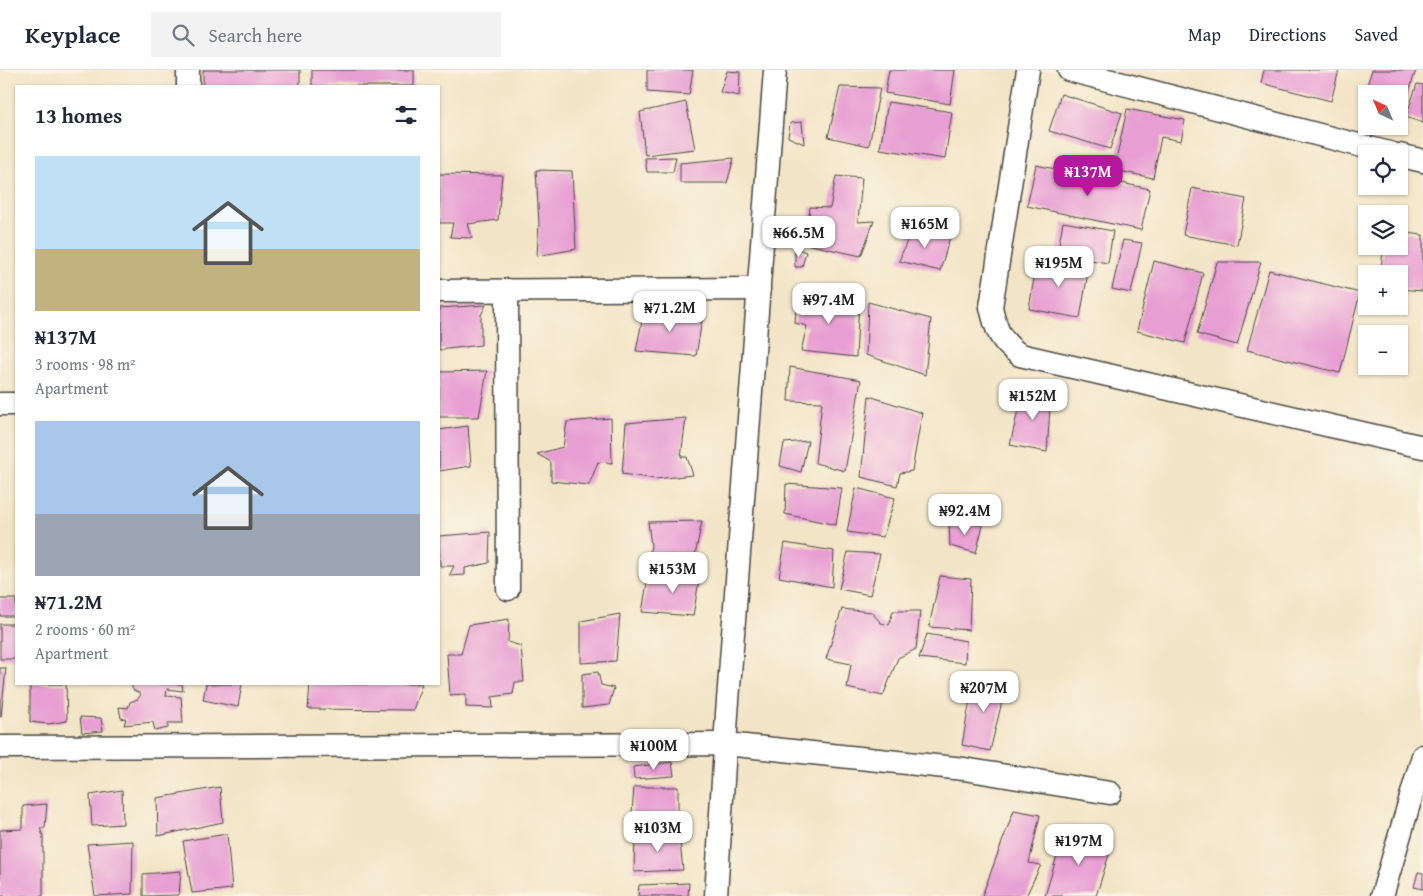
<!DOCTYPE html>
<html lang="en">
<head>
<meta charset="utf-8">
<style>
  :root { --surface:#fff; --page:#f2f2f3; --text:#1f2937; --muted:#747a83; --line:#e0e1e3; --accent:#b5179e }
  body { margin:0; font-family:"Gentium Book Plus",serif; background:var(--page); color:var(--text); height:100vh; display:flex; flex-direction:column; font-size:19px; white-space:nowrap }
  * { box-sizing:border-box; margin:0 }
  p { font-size:16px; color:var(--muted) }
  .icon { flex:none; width:28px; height:28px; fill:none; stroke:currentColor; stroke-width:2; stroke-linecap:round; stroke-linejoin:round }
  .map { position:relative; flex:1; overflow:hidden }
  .side { position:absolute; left:15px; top:15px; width:425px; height:600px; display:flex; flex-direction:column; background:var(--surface); border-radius:0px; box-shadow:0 1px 4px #0004 }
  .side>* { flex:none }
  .needle { width:32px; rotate:316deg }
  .controls { position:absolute; left:1358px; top:15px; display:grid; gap:10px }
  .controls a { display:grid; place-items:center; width:50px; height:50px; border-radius:0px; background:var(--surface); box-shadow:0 1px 4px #0004; font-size:25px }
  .price { position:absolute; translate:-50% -42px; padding:0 11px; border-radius:10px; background:#fff; color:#222; font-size:16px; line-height:32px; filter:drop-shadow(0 1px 2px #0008) }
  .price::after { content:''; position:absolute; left:50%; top:30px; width:15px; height:11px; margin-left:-8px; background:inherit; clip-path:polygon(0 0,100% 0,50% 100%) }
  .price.selected { background:var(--accent); color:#fff }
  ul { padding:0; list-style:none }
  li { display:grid; align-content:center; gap:10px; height:265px; padding:0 20px }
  li span { display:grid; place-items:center; height:155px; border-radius:0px; color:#555 }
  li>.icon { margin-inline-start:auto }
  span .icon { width:90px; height:90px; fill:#fffc; stroke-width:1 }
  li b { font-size:21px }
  h2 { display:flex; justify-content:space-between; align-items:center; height:60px; padding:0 20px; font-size:21px }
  header { display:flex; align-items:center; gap:30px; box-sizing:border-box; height:70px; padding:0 25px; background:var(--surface); border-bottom:1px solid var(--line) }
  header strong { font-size:24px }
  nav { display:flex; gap:28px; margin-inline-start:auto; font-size:18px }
  .search { width:350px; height:45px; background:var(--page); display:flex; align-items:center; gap:12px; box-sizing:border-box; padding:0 18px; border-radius:0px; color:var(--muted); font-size:19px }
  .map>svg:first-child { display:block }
  .building { fill:#e79ed3 }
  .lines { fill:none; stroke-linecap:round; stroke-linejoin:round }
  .street-casing { stroke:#494742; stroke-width:25 }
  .street { stroke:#fff; stroke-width:22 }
</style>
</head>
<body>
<header>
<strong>Keyplace</strong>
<div class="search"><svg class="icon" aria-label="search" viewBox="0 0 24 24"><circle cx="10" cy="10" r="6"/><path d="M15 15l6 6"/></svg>Search here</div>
<nav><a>Map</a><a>Directions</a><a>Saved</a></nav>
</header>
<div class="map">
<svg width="1423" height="826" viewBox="0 0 1423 826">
  <rect width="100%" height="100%" fill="#fcf5e5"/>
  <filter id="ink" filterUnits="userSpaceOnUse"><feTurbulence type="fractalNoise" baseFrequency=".02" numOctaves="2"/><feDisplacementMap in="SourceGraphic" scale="10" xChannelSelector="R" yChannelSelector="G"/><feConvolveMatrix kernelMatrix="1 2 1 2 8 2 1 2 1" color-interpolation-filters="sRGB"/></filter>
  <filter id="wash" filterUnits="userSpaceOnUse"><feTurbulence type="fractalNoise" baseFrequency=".0096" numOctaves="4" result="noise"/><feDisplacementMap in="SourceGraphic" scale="20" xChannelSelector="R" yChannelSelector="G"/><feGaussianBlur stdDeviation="1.12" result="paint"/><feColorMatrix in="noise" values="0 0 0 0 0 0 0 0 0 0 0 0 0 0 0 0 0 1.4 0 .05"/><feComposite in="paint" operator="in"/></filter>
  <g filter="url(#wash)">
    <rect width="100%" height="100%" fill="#f2e4c6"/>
    <g id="blocks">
      <!-- building -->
      <g class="building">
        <rect x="203" y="0" width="97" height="16"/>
        <rect x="312" y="0" width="102" height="16"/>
        <polygon points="647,0 693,0 689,25 647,22"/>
        <polygon points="889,0 955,0 950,34 885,23"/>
        <polygon points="1264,0 1339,0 1331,31 1261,13"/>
        <polygon points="1372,0 1416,0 1399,51 1399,24 1366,24 1366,38 1360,36"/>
        <polygon points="727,1 740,2 739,26 720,22"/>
        <polygon points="1417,14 1423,15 1423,53 1406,47"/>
        <polygon points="840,17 880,18 869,76 828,67"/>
        <polygon points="1061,24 1122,43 1110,79 1049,61"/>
        <polygon points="686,32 695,79 645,85 640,42"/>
        <polygon points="888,32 952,42 945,89 880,79"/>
        <polygon points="1127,39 1185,50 1181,71 1161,67 1153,108 1114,100"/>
        <polygon points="802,52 804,74 788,67 790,53"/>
        <polygon points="676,87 673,102 647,102 645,88"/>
        <polygon points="734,88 727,113 680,113 680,93"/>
        <polygon points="1036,95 1150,119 1141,160 1027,136"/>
        <polygon points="536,100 572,101 576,179 537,186 539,153"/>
        <polygon points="439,104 502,105 498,150 468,154 472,168 450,167 453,153 439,153"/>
        <polygon points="836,106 862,108 858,152 874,151 861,186 806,174 810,137 830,138"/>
        <polygon points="1192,118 1246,129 1237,175 1183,165"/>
        <polygon points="1063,152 1113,161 1108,193 1057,184"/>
        <polygon points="912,158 950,167 940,201 899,191"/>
        <polygon points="1399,162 1423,165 1423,221 1399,219 1399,204 1380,204 1384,176 1399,176"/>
        <polygon points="1123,170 1142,173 1131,223 1112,219"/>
        <polygon points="795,178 806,182 802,197 795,197"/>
        <polygon points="1037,189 1089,197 1080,248 1029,239"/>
        <polygon points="1154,191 1203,203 1185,273 1137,261"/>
        <polygon points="1217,192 1261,192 1237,275 1197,264"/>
        <polygon points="1269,200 1360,223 1340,303 1247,280"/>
        <polygon points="797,225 859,232 856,287 801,281 807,256 795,253"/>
        <polygon points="868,232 931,249 925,305 866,285"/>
        <polygon points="486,235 481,245 481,275 439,280 439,238"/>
        <polygon points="644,241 703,244 696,286 636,281"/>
        <polygon points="790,297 861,310 845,401 815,393 822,332 788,331"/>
        <polygon points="487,301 479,347 439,347 439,302"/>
        <polygon points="1023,318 1051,323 1047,382 1010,375"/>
        <polygon points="869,326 922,343 912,401 900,403 897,416 861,407"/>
        <polygon points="611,348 612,393 598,392 589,415 551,411 551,392 537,384 563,377 567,352"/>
        <polygon points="686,348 681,387 687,387 693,405 656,409 622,404 626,353"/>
        <polygon points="468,356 471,396 439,401 439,360"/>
        <polygon points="808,371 801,402 780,396 784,373"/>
        <polygon points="786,414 842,418 836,455 785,444"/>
        <polygon points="856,418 895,428 883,467 847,462"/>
        <polygon points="702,451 693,495 647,495 651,476 648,452"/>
        <polygon points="949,453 983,455 976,483 950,476"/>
        <polygon points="490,462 489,493 465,498 465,505 449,506 454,496 440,496 439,466"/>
        <polygon points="785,473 834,481 832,517 779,507"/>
        <polygon points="848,482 880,484 870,525 839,519"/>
        <polygon points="701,499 693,546 642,542 647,513 663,513 668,504"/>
        <polygon points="940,506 971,509 969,560 929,557"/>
        <rect x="0" y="529" width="16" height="17"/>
        <polygon points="842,539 871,542 881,553 889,555 893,541 920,541 916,579 898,588 883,626 847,618 851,594 826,589"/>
        <polygon points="620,544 616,591 581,593 581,551"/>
        <polygon points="509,549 508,572 521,576 524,612 515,612 513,624 492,627 493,638 466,637 466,624 450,625 447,584 461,584 469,555"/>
        <rect x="0" y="554" width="16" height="35"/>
        <polygon points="927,564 966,571 965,593 919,588"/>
        <polygon points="0,598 6,598 1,647 0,647"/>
        <polygon points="598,602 601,615 614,618 609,635 582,638 582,604"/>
        <polygon points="974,607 1007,611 990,681 962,675"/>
        <polygon points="30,614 66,614 67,651 48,654 30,652"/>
        <polygon points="131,614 182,614 183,621 167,619 166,626 181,627 183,653 168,653 168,658 155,661 153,652 124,655 126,649 121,648 119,637 128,638 130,632 138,629 141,624 133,620"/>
        <polygon points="206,614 242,614 238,637 203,630"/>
        <polygon points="310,614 422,614 413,640 308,639"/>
        <polygon points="80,647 101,648 103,661 82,663"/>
        <polygon points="672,692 674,706 634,709 633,697"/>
        <polygon points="220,717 223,752 158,766 157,728"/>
        <polygon points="634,717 678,717 678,757 631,756"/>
        <polygon points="122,720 123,754 92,756 90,725"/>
        <polygon points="47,734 45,758 40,758 43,766 43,826 0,826 0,760 23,759 23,736"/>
        <polygon points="1014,740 1040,745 1029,793 1041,795 1026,826 982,826"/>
        <polygon points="1064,762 1113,772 1096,826 1045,826"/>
        <polygon points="679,763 683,800 634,802 635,764"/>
        <polygon points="227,764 232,819 192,823 183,771"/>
        <polygon points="133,771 132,824 95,826 87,774"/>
        <polygon points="181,801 179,825 143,826 143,804"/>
        <polygon points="1418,802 1423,803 1423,819 1414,817"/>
        <polygon points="689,813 688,826 638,826 639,815"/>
      </g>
    </g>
  </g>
  <g filter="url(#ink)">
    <use href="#blocks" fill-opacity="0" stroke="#494742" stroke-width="1"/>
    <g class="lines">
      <!-- street casing -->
      <g class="street-casing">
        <g id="street">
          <polyline points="188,0 188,16"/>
          <path d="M 1028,0 L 991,237 C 996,260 1000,271 1020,285 L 1423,377"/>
          <polyline points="1069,0 1393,84"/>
          <polyline points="1399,85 1423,91"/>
          <polyline points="507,220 508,519"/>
          <polyline points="439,221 759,219"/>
          <polyline points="0,334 16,334"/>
          <polyline points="0,677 726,674 964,699 1110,723"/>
          <polyline points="716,826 727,644 775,0"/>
          <polyline points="1382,826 1423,686"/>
        </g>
      </g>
      <!-- street -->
      <use href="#street" class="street"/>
    </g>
  </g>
</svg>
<div class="controls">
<a><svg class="needle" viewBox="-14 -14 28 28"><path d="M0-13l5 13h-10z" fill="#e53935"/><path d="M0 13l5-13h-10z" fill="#747a83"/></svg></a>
<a><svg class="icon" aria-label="locate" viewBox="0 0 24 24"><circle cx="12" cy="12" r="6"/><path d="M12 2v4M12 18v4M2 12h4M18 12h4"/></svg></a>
<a><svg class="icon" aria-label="layers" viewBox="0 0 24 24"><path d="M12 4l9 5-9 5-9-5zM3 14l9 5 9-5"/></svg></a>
<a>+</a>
<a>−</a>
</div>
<b class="price selected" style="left:1088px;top:127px">₦137M</b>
<b class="price" style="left:925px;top:179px">₦165M</b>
<b class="price" style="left:799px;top:188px">₦66.5M</b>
<b class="price" style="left:1059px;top:218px">₦195M</b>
<b class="price" style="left:829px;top:255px">₦97.4M</b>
<b class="price" style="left:670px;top:263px">₦71.2M</b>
<b class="price" style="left:1033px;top:351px">₦152M</b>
<b class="price" style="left:965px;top:466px">₦92.4M</b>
<b class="price" style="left:673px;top:524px">₦153M</b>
<b class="price" style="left:984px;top:643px">₦207M</b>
<b class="price" style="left:654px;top:701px">₦100M</b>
<b class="price" style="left:658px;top:783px">₦103M</b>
<b class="price" style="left:1079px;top:796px">₦197M</b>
<section class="side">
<h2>13 homes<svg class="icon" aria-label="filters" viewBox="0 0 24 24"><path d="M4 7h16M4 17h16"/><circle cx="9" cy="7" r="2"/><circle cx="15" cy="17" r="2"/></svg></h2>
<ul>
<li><span style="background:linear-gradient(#bfe0f5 60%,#c2b280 0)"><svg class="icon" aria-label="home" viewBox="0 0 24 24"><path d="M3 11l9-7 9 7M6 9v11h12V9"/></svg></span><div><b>₦137M</b><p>3 rooms · 98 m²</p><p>Apartment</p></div></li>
<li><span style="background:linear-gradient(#a9c7e8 60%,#9aa5b1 0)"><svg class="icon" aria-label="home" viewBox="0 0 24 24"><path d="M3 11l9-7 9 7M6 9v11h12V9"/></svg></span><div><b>₦71.2M</b><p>2 rooms · 60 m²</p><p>Apartment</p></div></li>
</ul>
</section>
</div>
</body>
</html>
